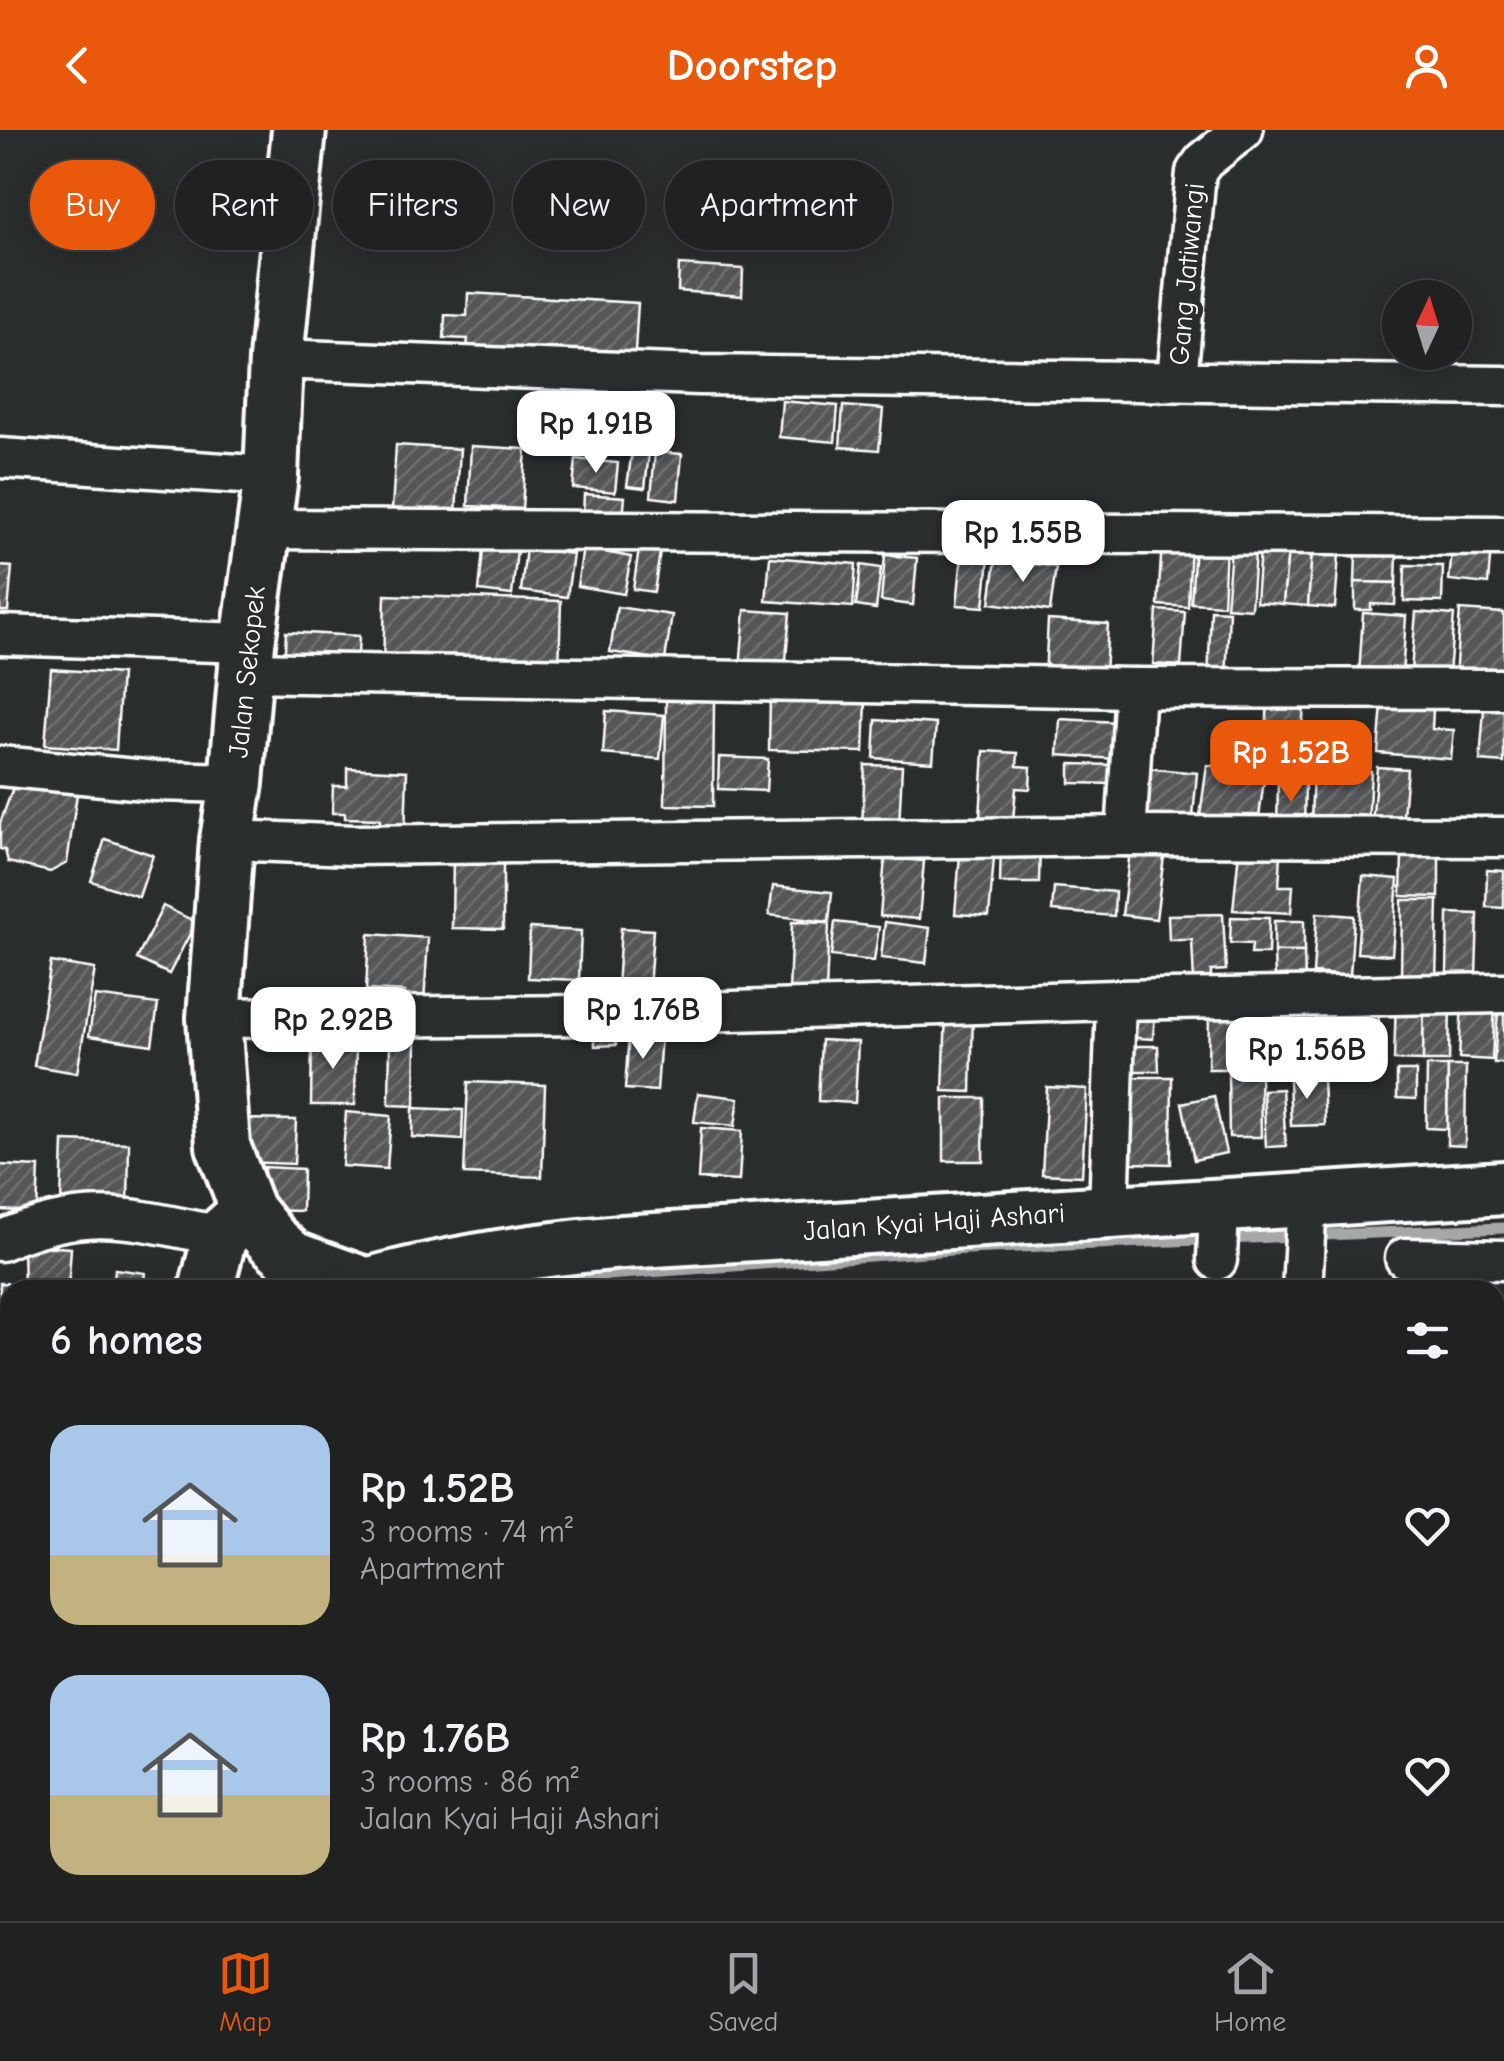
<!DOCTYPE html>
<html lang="en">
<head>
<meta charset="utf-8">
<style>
  :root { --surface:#202222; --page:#2d2f2f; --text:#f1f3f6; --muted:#a2a4a5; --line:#3d3f40; --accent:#ea580c }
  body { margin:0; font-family:"Comic Neue",sans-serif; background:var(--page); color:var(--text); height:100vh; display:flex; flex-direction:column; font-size:38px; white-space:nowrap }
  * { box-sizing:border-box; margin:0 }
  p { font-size:32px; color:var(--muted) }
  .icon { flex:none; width:55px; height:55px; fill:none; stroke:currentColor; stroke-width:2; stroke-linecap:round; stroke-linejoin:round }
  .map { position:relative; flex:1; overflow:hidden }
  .details { position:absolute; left:0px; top:1150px; width:1505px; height:642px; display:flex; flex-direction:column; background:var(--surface); border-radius:30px 30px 0 0; box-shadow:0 5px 25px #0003,0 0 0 2px var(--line) }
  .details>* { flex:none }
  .banner { position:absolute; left:30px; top:30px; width:1000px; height:90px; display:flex; gap:20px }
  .needle { width:65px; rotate:4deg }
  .buttons { position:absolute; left:1382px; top:150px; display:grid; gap:20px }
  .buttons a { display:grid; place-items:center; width:90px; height:90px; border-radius:50%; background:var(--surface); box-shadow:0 5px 25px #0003,0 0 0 2px var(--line); font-size:50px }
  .price { position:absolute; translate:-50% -85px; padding:0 22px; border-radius:20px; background:#fff; color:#222; font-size:32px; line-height:65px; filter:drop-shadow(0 2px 5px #0008) }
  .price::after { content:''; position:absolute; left:50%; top:60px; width:30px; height:22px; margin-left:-15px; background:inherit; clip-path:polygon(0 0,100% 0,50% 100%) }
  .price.on { background:var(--accent); color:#fff }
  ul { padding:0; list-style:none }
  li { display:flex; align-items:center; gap:30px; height:250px; padding:0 50px }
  li span { display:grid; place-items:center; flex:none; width:280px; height:200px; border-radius:30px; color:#555 }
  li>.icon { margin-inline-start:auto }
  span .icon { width:120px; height:120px; fill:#fffc; stroke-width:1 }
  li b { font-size:42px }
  h2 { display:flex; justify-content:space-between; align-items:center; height:120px; padding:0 50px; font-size:42px }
  .pill { padding:0 35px; border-radius:45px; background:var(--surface); box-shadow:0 5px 25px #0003,0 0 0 2px var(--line); font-size:35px; line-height:90px }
  .pill.on { background:var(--accent); color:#fff }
  header { display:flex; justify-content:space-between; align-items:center; height:130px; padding:0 50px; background:var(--accent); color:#fff; font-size:45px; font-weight:700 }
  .tabs { display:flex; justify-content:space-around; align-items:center; height:140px; border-top:2px solid var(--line); background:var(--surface); font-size:28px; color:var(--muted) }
  .tabs a { display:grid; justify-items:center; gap:5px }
  .tabs .on { color:var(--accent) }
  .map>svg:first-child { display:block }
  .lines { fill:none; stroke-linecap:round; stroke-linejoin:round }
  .stream { stroke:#a6a7a7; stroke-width:11 }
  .building { fill:url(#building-hatch); stroke:#fff; stroke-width:2.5 }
  .street-casing { stroke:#fff; stroke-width:45 }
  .secondary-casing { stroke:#fff; stroke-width:60 }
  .street { stroke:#2a2d2e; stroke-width:38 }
  .secondary { stroke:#2a2d2e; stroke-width:52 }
  .labels { text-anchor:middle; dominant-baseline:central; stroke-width:10; stroke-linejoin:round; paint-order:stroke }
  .street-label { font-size:28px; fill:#fff; stroke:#2a2d2e }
</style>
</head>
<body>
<header><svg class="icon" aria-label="back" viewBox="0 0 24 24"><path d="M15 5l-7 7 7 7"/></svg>Doorstep<svg class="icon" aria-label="person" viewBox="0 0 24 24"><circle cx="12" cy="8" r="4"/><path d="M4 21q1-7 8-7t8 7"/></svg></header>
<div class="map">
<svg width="1504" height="1791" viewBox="0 0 1504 1791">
  <defs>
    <pattern id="building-hatch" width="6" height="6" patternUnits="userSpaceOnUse" patternTransform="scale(2.5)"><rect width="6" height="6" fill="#555758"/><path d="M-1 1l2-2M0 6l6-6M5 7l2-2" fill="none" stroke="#6e7071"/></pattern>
  </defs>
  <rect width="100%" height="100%" fill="#2a2d2e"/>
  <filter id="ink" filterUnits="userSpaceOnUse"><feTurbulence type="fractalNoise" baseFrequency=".01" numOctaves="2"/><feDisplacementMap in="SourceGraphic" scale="20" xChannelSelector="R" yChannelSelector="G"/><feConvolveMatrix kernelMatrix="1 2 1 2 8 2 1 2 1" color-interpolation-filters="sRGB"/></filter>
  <g filter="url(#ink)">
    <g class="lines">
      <!-- stream -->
      <g class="stream">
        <polyline points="508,1160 581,1147 966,1119 1504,1098"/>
        <polyline points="0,1375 10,1370"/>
      </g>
    </g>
    <!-- building -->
    <g class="building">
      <polygon points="679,135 743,139 742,166 678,161"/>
      <polygon points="468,163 638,173 634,236 466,226 468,209 444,208 445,185 467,186"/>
      <polygon points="782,271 838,276 835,312 779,307"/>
      <polygon points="843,276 883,279 879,320 840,317"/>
      <polygon points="396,315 460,319 456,383 392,380"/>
      <polygon points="471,316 526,319 522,379 468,376"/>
      <polygon points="632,321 649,323 645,358 627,356"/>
      <polygon points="655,322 682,324 678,370 651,367"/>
      <polygon points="576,329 618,333 615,362 573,358"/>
      <polygon points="584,364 625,367 623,388 583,385"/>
      <polygon points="484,409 518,412 512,465 479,461"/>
      <polygon points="1162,411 1191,413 1188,477 1158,475"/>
      <polygon points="1453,412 1491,416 1488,454 1449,450"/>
      <polygon points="1195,415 1226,417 1223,475 1191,473"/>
      <polygon points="526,418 573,424 567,467 521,461"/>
      <polygon points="583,418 631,427 624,464 577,456"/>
      <polygon points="639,419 660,422 654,462 633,459"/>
      <polygon points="1260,419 1288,421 1283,474 1256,472"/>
      <polygon points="1231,420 1255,422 1251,479 1226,477"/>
      <polygon points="1288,421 1312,422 1308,476 1283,474"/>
      <polygon points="1312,422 1339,424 1335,478 1308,476"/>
      <polygon points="1356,423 1397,424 1396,453 1355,452"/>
      <polygon points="885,425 917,428 913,475 881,471"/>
      <polygon points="962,425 989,428 984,477 957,475"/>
      <polygon points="770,427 856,434 853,477 766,471"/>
      <polygon points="996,429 1056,437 1050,481 990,473"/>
      <polygon points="861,435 881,438 876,479 856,476"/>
      <polygon points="1405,435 1443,436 1442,472 1404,471"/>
      <polygon points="0,436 12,437 8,481 0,481"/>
      <polygon points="1355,452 1396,453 1395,475 1371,474 1371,480 1355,480"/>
      <polygon points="385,465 561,471 559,542 383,536"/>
      <polygon points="617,477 672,485 665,530 610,522"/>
      <polygon points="745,480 790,483 785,541 740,538"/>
      <polygon points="1157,480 1185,482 1181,536 1153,534"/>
      <polygon points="1211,480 1229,481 1226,551 1208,550"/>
      <polygon points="1460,480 1504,483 1504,550 1455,547"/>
      <polygon points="1416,482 1454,485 1449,544 1411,541"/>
      <polygon points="1363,483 1406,486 1402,547 1359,545"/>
      <polygon points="1048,490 1108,494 1105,543 1045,548"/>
      <polygon points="286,502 359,506 357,541 284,537"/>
      <polygon points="51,539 121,544 116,620 45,615"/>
      <polygon points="770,566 866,569 864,622 769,620"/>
      <polygon points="1485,566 1504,567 1504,633 1480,631"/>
      <polygon points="1268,568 1304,570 1302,609 1371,612 1371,631 1265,626"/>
      <polygon points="666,570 714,571 713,676 665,675"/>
      <polygon points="1382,574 1433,579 1432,599 1454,600 1451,629 1378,623"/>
      <polygon points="606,581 664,585 660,629 603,624"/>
      <polygon points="1060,589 1117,592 1115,629 1058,625"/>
      <polygon points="876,590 936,594 933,632 874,628"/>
      <polygon points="984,621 1018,623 1017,636 1031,637 1030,659 1016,658 1013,690 980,688"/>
      <polygon points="719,627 768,629 766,661 718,659"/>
      <polygon points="1070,634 1116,635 1115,654 1070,653"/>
      <polygon points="865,635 902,636 899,698 862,696"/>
      <polygon points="1207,635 1265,643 1258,694 1200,686"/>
      <polygon points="1377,637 1407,639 1402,698 1372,695"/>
      <polygon points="347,638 407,641 405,708 379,708 380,689 345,688 345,683 332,683 333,656 347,656"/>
      <polygon points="1145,638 1197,643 1192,697 1141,692"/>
      <polygon points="1313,638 1371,641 1368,696 1311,693"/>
      <polygon points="1278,651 1305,652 1304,698 1277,698"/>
      <polygon points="14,655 77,664 67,733 50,742 8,732 5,720 0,719 0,693"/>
      <polygon points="105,709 153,725 139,767 91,751"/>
      <polygon points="1240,711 1281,725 1279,756 1293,756 1291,783 1233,780"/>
      <polygon points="1001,713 1040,714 1039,753 1000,753"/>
      <polygon points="1130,721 1164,726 1156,789 1122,785"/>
      <polygon points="1402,724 1439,725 1439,767 1401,766"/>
      <polygon points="453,725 503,726 503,799 452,798"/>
      <polygon points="960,725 994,728 989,786 955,784"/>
      <polygon points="885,728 924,731 919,789 880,786"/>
      <polygon points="1487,740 1504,741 1504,778 1486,777"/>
      <polygon points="1363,746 1398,749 1392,825 1357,823"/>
      <polygon points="773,756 832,762 829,792 769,785"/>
      <polygon points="1054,757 1115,762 1114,786 1052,781"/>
      <polygon points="1402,770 1438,770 1436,851 1401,849"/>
      <polygon points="163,776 196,792 169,844 137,829"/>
      <polygon points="1317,783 1354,786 1350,846 1313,843"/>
      <polygon points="1448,783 1478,784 1476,845 1447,845"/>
      <polygon points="1223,784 1226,840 1211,841 1211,852 1194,853 1192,810 1169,810 1168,785"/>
      <polygon points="1231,787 1269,788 1268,824 1251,824 1252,814 1230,813"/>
      <rect x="1274" y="791" width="30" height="31"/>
      <polygon points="792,792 829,793 826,862 789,861"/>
      <polygon points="835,792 879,797 874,831 831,826"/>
      <polygon points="885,792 930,798 926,833 881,828"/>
      <polygon points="530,798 581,801 579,850 528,848"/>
      <polygon points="621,798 653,800 649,860 617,858"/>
      <polygon points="369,804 428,808 424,874 404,872 405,862 366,860"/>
      <polygon points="1274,822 1304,822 1305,849 1275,850"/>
      <polygon points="51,832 95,839 77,943 34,936"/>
      <polygon points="95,866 158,874 152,915 89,906"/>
      <polygon points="1396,870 1424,871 1423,931 1394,930"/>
      <polygon points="1424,871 1450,872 1449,931 1423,931"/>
      <polygon points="1462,872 1495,874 1492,930 1459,928"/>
      <polygon points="1342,876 1379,877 1377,945 1339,944"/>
      <polygon points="1123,878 1155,880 1153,909 1122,907"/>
      <polygon points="1253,879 1288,881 1287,901 1251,899"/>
      <polygon points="946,881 973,882 971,962 943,961"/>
      <polygon points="1498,881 1504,881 1504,933 1494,933"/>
      <polygon points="1209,882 1243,882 1242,939 1208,939"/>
      <polygon points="594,891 615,891 616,915 595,916"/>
      <polygon points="629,903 661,905 657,961 625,959"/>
      <polygon points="312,908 356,909 355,975 311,975"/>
      <polygon points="390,909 416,909 415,976 389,975"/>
      <polygon points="821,910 858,912 855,973 818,971"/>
      <polygon points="1123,916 1158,916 1159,941 1123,941"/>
      <polygon points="1427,936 1448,936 1447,999 1426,998"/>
      <polygon points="1448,936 1466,936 1465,1016 1447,1015"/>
      <polygon points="1228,941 1260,941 1261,1007 1229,1007"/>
      <polygon points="1397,941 1416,941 1416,969 1397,968"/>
      <polygon points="1133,947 1172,947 1171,1034 1132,1033"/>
      <polygon points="1323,948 1325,995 1291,996 1289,950"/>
      <polygon points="468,952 545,955 542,1047 464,1044"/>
      <polygon points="1047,957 1087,959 1082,1046 1042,1044"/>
      <polygon points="1282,959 1286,1016 1266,1017 1263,960"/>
      <polygon points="698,963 739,968 735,996 694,992"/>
      <polygon points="1214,966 1226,1023 1194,1030 1182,973"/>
      <polygon points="944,968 984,968 983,1031 944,1031"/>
      <polygon points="413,978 463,980 462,1010 412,1007"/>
      <polygon points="346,982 391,986 387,1039 342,1036"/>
      <polygon points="242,989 296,990 294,1034 241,1032"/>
      <polygon points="701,998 742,1001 739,1051 698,1049"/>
      <polygon points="63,1011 129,1013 128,1076 61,1074"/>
      <polygon points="0,1035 39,1037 37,1082 0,1080"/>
      <polygon points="264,1037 303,1039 302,1081 263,1080"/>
      <polygon points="23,1115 71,1118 68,1160 24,1160"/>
      <polygon points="115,1139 145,1143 143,1160 113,1160"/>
      <polygon points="0,1153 24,1154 24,1160 10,1160 10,1184 0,1184"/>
      <polygon points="0,1205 10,1205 10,1253 0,1252"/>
      <polygon points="0,1449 10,1452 10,1540 0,1537"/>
      <polygon points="1495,1710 1504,1711 1504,1757 1495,1756"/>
      <polygon points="1502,1775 1500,1791 1445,1791 1446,1782 1495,1782"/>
      <polygon points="38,1782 215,1782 220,1791 37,1791"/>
      <polygon points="424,1782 477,1782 476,1791 423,1791"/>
      <polygon points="710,1782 765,1782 764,1791 710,1791"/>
      <polygon points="784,1782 838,1782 837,1791 784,1791"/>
      <polygon points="1039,1782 1078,1782 1077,1791 1039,1791"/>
      <polygon points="1108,1782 1164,1782 1164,1791 1107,1791"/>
      <rect x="1255" y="1782" width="52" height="9"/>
      <polygon points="1334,1782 1416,1782 1415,1791 1333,1791"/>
    </g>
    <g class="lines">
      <!-- street casing -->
      <g class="street-casing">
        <g id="street">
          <polyline points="276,229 698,245 1504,256"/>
          <polyline points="1177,249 1196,42 1204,31 1243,0"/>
          <polyline points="0,328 271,346"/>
          <polyline points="263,399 1504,406"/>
          <polyline points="0,505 248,513"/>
          <polyline points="245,542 1135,558"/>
          <polyline points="0,636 155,651 236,653"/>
          <polyline points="1126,706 1135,558 1504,559"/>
          <polyline points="227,710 354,715 1126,706 1504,707"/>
          <polyline points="214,888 597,885 1116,870 1504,863"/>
          <polyline points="1109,1081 1116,870"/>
          <path d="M 0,1111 C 88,1073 130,1088 220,1106"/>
          <polyline points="1405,1128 1504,1130"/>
          <polyline points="1217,1130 1219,1075"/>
          <polyline points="1302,1160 1307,1070"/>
          <polyline points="0,1750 10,1733"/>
          <polyline points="1495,1767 1504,1767"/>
          <polyline points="412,1782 413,1791"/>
          <polyline points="685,1782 685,1791"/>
          <polyline points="779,1791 779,1782"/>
        </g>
      </g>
      <!-- secondary casing -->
      <g class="secondary-casing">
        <g id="secondary">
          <polyline points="299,0 276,229 271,346 248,513 236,653 227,710 214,888 223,1016 248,1081 271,1109 292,1128 367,1155"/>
          <polyline points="206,1160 220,1106 248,1081"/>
          <path d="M 348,1160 C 438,1134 529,1120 622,1112 L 1504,1058"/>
          <polyline points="0,1311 10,1306"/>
        </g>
      </g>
      <!-- street -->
      <use href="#street" class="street"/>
      <!-- secondary -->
      <use href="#secondary" class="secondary"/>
    </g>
  </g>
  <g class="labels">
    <!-- street labels -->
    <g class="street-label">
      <text transform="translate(1187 144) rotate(-85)">Gang Jatiwangi</text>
      <text transform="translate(247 542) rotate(-84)">Jalan Sekopek</text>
      <text transform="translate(934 1092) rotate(-4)">Jalan Kyai Haji Ashari</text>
    </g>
  </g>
</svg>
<div class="buttons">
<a><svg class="needle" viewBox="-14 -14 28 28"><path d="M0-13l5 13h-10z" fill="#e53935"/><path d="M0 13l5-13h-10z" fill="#a2a4a5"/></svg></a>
</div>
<b class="price" style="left:596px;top:346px">Rp 1.91B</b>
<b class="price" style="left:1023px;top:455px">Rp 1.55B</b>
<b class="price on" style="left:1291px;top:675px">Rp 1.52B</b>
<b class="price" style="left:643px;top:932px">Rp 1.76B</b>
<b class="price" style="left:333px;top:942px">Rp 2.92B</b>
<b class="price" style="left:1307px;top:972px">Rp 1.56B</b>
<div class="banner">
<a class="pill on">Buy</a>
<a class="pill">Rent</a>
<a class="pill">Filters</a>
<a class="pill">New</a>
<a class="pill">Apartment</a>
</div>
<section class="details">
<h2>6 homes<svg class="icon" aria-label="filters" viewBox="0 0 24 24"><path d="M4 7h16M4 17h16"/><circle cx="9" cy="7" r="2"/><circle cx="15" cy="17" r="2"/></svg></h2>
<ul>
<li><span style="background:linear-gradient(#a9c7e8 65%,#c2b280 0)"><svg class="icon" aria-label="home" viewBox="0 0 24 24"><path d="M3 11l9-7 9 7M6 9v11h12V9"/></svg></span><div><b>Rp 1.52B</b><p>3 rooms · 74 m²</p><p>Apartment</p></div><svg class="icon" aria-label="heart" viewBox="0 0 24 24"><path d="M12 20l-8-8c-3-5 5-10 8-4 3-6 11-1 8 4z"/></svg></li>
<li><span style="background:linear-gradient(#a9c7e8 60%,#c2b280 0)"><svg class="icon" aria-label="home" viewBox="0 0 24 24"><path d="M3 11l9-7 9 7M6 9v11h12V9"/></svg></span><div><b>Rp 1.76B</b><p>3 rooms · 86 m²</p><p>Jalan Kyai Haji Ashari</p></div><svg class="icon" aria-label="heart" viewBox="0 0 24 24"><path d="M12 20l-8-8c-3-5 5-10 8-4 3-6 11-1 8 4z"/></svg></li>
</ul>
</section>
</div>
<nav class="tabs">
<a class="on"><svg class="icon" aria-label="map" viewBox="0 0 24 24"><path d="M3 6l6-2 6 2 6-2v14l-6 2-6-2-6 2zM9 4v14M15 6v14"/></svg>Map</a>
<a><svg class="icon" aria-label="saved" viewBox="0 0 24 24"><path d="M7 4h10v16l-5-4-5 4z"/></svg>Saved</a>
<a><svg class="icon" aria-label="home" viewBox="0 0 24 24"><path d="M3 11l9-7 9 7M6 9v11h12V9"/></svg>Home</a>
</nav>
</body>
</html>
